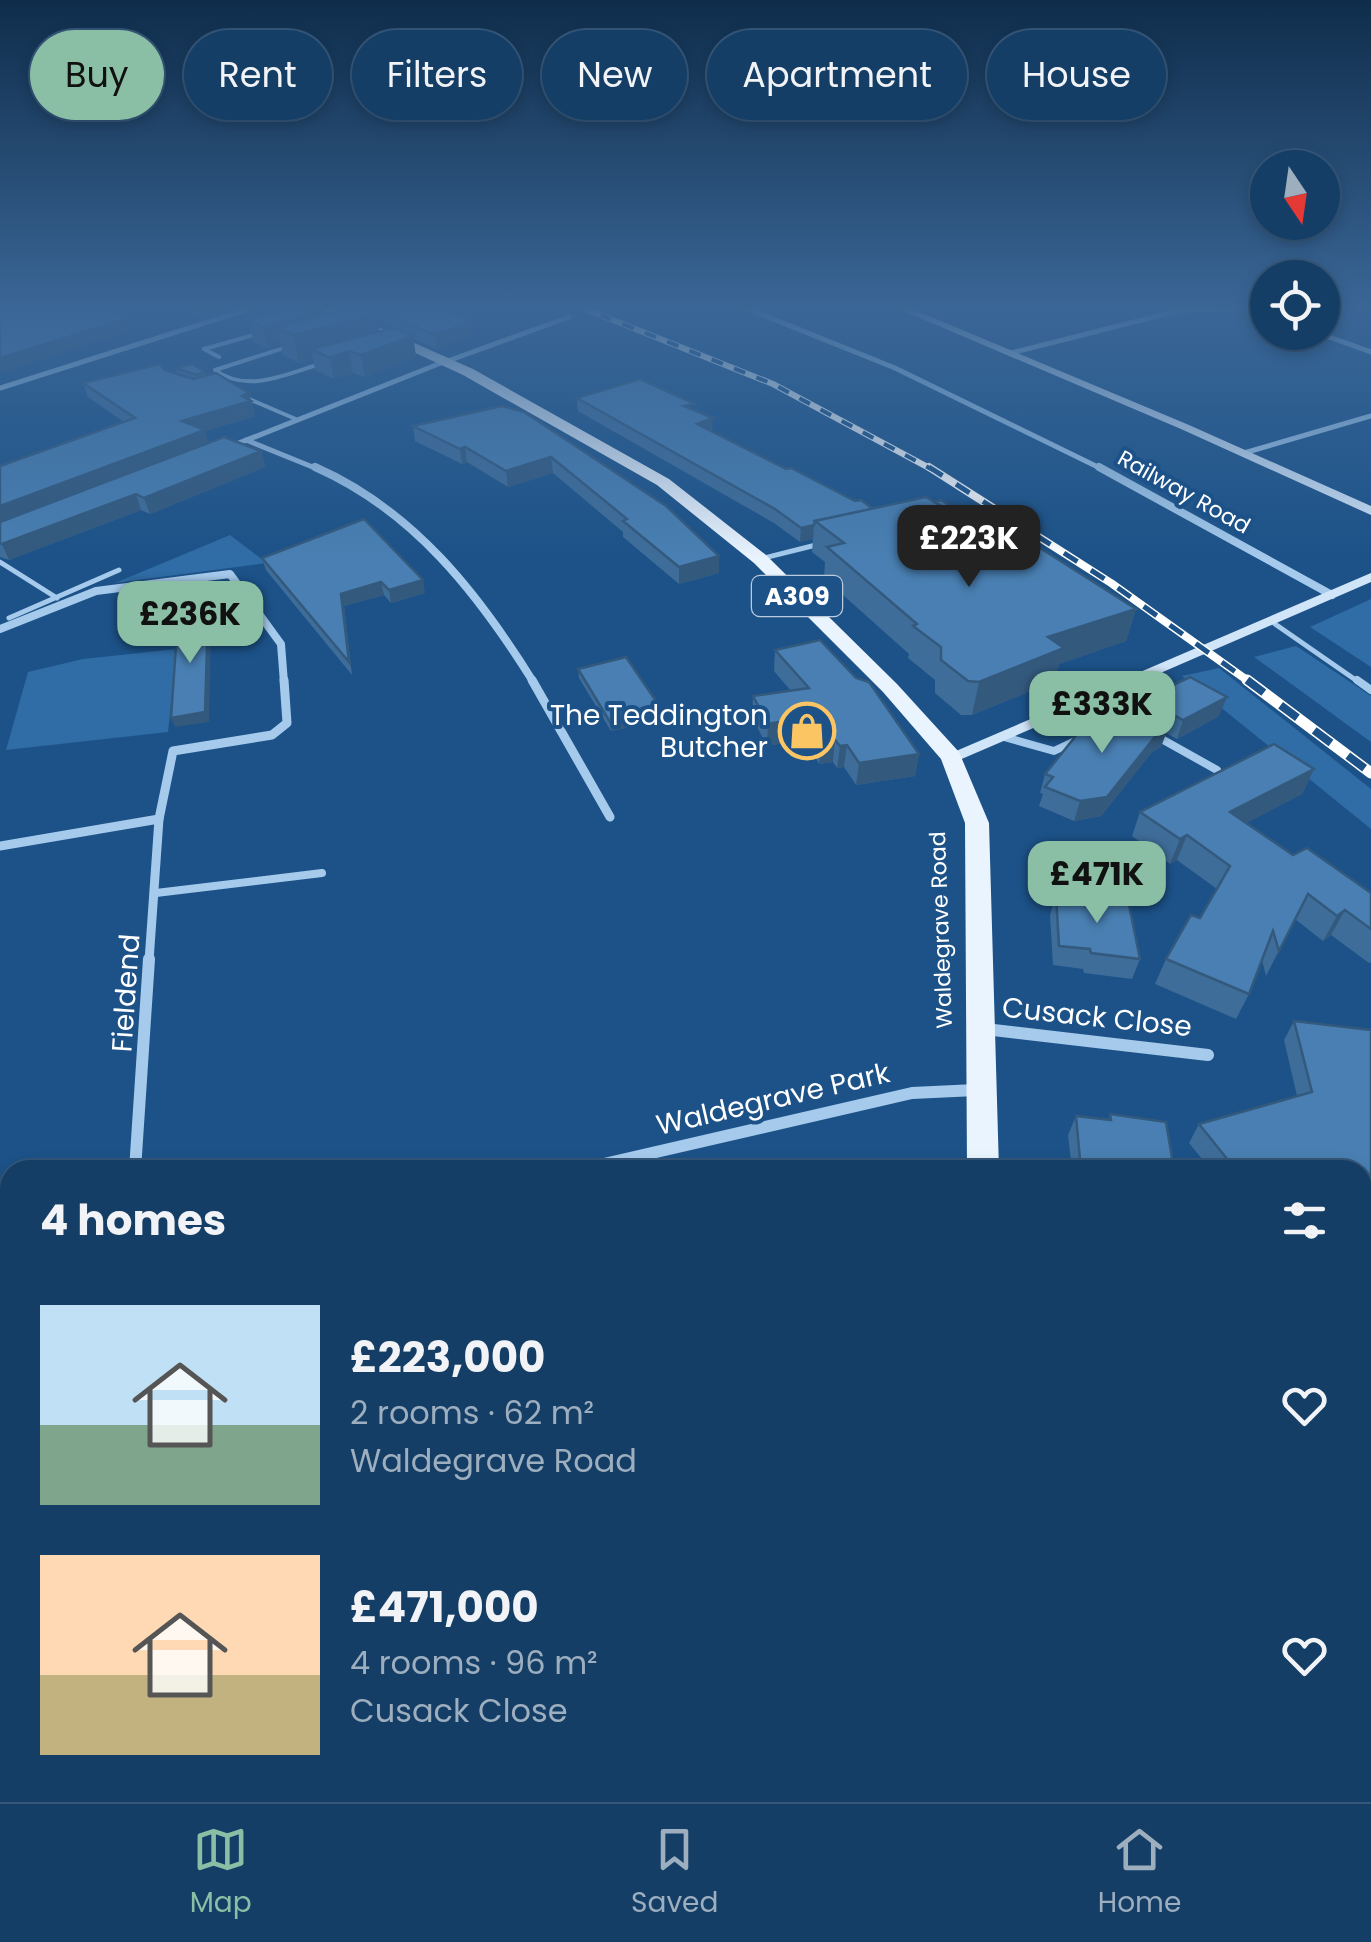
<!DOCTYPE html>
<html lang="en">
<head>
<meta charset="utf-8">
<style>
  :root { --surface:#153e66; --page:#22496f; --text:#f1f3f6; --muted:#9daebf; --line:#34577a; --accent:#8abfa5 }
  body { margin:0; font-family:Poppins,sans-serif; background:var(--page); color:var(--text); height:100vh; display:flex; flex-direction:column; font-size:38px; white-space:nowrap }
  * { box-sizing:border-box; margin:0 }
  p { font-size:32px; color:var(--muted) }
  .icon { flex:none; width:55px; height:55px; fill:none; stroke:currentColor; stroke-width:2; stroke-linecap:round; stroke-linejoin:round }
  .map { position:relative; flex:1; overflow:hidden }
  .details { position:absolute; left:0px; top:1160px; width:1372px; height:642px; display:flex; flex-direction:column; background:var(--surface); border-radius:30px 30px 0 0; box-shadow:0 5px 15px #0003,0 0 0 2px var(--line) }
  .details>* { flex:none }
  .banner { position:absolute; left:30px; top:30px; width:1312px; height:90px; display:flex; gap:20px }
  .needle { width:65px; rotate:167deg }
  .controls { position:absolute; left:1250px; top:150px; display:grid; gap:20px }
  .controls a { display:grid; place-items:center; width:90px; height:90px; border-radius:50%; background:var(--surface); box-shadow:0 5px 15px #0003,0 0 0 2px var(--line); font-size:50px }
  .price { position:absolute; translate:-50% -85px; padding:0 22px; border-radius:20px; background:var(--accent); color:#111; font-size:32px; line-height:65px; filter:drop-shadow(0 2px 5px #0008) }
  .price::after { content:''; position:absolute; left:50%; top:60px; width:30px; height:22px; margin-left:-15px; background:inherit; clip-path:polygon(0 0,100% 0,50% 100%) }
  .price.current { background:#222; color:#fff }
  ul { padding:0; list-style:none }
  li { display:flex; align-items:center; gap:30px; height:250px; padding:0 40px }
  li span { display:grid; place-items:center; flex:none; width:280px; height:200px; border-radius:0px; color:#555 }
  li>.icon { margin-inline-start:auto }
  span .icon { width:120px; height:120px; fill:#fffc; stroke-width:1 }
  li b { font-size:42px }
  h2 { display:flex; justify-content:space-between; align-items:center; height:120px; padding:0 40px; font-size:42px }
  .chip { padding:0 35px; border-radius:45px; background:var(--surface); box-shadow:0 5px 15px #0003,0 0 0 2px var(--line); font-size:35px; line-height:90px }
  .chip.current { background:var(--accent); color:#111 }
  .menu { display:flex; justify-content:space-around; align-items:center; height:140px; border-top:2px solid var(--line); background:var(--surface); font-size:28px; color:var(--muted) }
  .menu a { display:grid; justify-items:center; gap:5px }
  .menu .current { color:var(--accent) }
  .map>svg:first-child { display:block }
  .green { fill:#306ca5 }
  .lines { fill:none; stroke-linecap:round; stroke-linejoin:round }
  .service-far2 { stroke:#a5caec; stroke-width:4 }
  .service-far1 { stroke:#a5caec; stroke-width:5 }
  .service { stroke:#a5caec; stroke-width:8 }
  .minor-far3 { stroke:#a5caec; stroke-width:5 }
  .minor-far2 { stroke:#a5caec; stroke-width:8 }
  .minor-far1 { stroke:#a5caec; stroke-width:9 }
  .minor { stroke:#a5caec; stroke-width:12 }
  .tertiary { fill:#a5caec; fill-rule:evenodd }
  .secondary { fill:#d1e5f9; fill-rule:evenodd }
  .primary { fill:#eaf4ff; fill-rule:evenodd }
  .rail-far2-casing { stroke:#fff; stroke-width:6 }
  .rail-far1-casing { stroke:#fff; stroke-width:8 }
  .rail-casing { stroke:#fff; stroke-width:11 }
  .rail-far2 { stroke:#1c5288; stroke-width:4; stroke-dasharray:12; stroke-linecap:butt }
  .rail-far1 { stroke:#1c5288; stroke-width:5; stroke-dasharray:16; stroke-linecap:butt }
  .rail { stroke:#1c5288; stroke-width:8; stroke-dasharray:21; stroke-linecap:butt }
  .wall { fill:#3f6d99 }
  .shaded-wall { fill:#33597d }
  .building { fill:#497fb2; stroke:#33597d; stroke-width:2.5 }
  .labels { text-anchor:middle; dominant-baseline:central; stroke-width:8; stroke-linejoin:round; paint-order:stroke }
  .far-street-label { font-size:22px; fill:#fff; stroke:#1c5288 }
  .shield { fill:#1c5288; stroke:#bbcbdb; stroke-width:2.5 }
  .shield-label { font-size:25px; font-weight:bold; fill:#fff }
  .poi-label { font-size:28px; fill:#fff; stroke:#1c5288; text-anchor:end }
  .street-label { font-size:28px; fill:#fff; stroke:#1c5288 }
</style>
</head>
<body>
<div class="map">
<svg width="1371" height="1802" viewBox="0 0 1371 1802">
  <rect width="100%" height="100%" fill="#1c5288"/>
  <!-- green -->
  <g class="green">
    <polygon points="230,535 267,563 115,583"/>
    <polygon points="1371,599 1371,667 1310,627"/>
    <polygon points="1296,646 1371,696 1371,742 1254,657"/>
    <polygon points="177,649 168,732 6,750 28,672 83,659"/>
    <polygon points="1219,668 1371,789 1371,829 1182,676"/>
  </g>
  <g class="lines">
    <!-- service-far2 -->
    <g class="service-far2">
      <path d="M 290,346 L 215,370 C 247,394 286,374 320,364"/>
      <polyline points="219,357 204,349 261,333"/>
      <polyline points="242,396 298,420"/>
    </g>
    <!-- service-far1 -->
    <g class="service-far1">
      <polyline points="946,535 998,568"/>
      <polyline points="760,559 820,544"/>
      <polyline points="0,562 57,598"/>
      <polyline points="9,618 119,570"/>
      <polyline points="1275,624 1360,683"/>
    </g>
    <!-- service -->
    <g class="service">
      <polyline points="1357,680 1371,690"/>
      <polyline points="1004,737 1054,751 1075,741"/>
      <polyline points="1158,737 1217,770"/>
      <polyline points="156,893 322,873"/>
    </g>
    <!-- minor-far3 -->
    <g class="minor-far3">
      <polyline points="741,306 895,368 1104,470"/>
      <polyline points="1315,332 1371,352"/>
      <polyline points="1011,353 1181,310 1268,307"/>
      <polyline points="445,362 569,317"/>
      <polyline points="0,388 258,306"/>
      <polyline points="246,440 320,470"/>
      <polyline points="1244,453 1371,416"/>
    </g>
    <!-- minor-far2 -->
    <g class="minor-far2">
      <path d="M 315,467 C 413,510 478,593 534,683"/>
      <polyline points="1099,467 1332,595"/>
      <polyline points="0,629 96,591 230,574 281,644 284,683"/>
    </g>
    <!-- minor-far1 -->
    <g class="minor-far1">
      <polyline points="532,680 610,817"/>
      <polyline points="0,846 159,819"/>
      <polyline points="149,961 159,819 173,751 272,735 287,723 284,680"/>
    </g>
    <!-- minor -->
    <g class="minor">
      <polyline points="985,1029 1208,1055"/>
      <polyline points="135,1170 149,959"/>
      <polyline points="578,1170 912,1093 976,1090"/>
      <polyline points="0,1305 10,1303"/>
    </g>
    <!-- tertiary -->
    <polygon class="tertiary" points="442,360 450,362 221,453 212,451"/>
    <!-- secondary -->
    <g class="secondary">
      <polygon points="892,306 905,306 1189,425 1371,506 1371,515 1181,429"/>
      <polygon points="1371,573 1371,582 957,761 945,761 942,757"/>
    </g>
    <!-- primary -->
    <g class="primary">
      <polygon points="314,306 331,306 473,369 669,479 766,555 897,684 959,752 989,823 999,1170 967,1170 965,823 941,759 883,692 754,563 657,485 463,375"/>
      <polygon points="977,1792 1021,1792 1022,1802 976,1802"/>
    </g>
    <!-- rail-far2 casing -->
    <g class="rail-far2-casing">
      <polyline id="rail-far2" points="578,306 773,384 933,470"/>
    </g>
    <!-- rail-far1 casing -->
    <g class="rail-far1-casing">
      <polyline id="rail-far1" points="929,467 1111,583 1251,683"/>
    </g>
    <!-- rail casing -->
    <g class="rail-casing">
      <polyline id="rail" points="1247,680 1371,773"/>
    </g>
    <!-- rail-far2 -->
    <use href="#rail-far2" class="rail-far2"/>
    <!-- rail-far1 -->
    <use href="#rail-far1" class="rail-far1"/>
    <!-- rail -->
    <use href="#rail" class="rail"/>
  </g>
  <!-- wall -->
  <g class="wall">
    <polygon points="180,306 236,306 203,317"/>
    <polygon points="382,312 474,335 437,349 413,338 416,357 365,377 353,373 334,379 315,370 313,359 299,363 283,355 281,344 268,348 253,341 248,320 380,331 391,329 384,325"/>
    <polygon points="175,368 205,372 206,376 249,393 255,416 205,431 208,443 261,451 265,467 150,514 141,510 9,560 0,557 0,466 124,422 88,397 83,383 177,374"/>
    <polygon points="577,398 695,411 712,432 786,469 873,509 983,527 982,535 966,540 952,532 950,545 947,546 981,565 1136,609 1126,641 1059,664 1055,681 972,715 961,715 935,693 935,680 908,658 909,654 824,578 825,562 812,552 813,539 800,542 774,523 578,411"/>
    <polygon points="502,406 719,556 719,573 679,584 623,537 623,532 553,473 508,487 467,462 462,464 415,441 413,426"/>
    <polygon points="262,558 425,593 391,603 384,595 344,606 352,675 266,570"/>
    <polygon points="775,650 919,754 915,776 856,785 844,767 837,768 833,762 819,764 805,739 767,746 752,717 753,696 791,691 774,671"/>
    <polygon points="578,669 658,704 659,713 646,717 646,723 611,731 579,678"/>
    <polygon points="1144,699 1219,716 1177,739 1166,733 1161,747 1152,752 1101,816 1074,821 1039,806 1043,794 1040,793 1045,774 1140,713"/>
    <polygon points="1314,769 1302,794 1246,823 1293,855 1371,893 1371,962 1369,963 1331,935 1323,941 1295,919 1266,976 1262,960 1249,994 1236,1019 1155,984 1166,959 1200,918 1217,889 1177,860 1170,864 1132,836 1140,812"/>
    <polygon points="1056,895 1140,959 1132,979 1084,973 1083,969 1053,965 1050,915"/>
    <polygon points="1294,1021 1371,1030 1371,1190 1364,1199 1362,1200 1362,1170 1211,1170 1189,1143 1199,1124 1297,1096 1284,1040"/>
    <polygon points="1110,1114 1174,1170 1072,1170 1068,1135 1076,1116 1108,1120"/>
    <polygon points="10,1470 10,1792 20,1792 19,1802 0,1802 7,1569 0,1570 0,1472"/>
  </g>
  <!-- shaded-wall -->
  <g class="shaded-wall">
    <polygon points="200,306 236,306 203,317"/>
    <polygon points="322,310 325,327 377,315 381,341 311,349 313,359 299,363 293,335 277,328 281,344 268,348 263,327"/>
    <polygon points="126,319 130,332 0,373 0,358"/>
    <polygon points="472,321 474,335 437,349 435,335"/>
    <polygon points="413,336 416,357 365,377 361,355"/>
    <polygon points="349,351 353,373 334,379 330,358"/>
    <polygon points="249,393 255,416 205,431 209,445 0,525 0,506 182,421"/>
    <polygon points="713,418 712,431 697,424"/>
    <polygon points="465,447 467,462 462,464 460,449"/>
    <polygon points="261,451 265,467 150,514 144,498"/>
    <polygon points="551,457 553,473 508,487 506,471"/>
    <polygon points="136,494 141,510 9,560 2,544"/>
    <polygon points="955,514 950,545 909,557 914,526"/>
    <polygon points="814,525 813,539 800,542 801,528"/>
    <polygon points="983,527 982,535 966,540 968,531"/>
    <polygon points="719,556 719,573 679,584 679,567"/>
    <polygon points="423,580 425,593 391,603 389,590"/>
    <polygon points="381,582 384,595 344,606 352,675 341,594"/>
    <polygon points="1136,609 1126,641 1059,664 1055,681 972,715 979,682 1048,637"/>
    <polygon points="208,613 211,622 209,722 175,727 171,718"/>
    <polygon points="1227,697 1219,716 1177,739 1183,720"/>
    <polygon points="658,704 659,713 646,717 646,723 611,731 610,722 642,708"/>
    <polygon points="806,717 805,739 767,746 768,724"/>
    <polygon points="1168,728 1161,747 1152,752 1101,816 1074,821 1080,801 1158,733"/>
    <polygon points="835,740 833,762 819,764 822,742"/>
    <polygon points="847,745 844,767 837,768 840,746"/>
    <polygon points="919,754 915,776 856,785 859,763"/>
    <polygon points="1314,769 1302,794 1220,837 1230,812"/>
    <polygon points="1187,835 1177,860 1170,864 1180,839"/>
    <polygon points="1345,910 1331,935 1323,941 1337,916"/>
    <polygon points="1371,1172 1371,1190 1362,1200 1362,1183"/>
    <polygon points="10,1681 10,1792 20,1792 19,1802 0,1802 0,1684"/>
  </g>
  <!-- building -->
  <g class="building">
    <polygon points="0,306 105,306 126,319 0,358"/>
    <polygon points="299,306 313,306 322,310 263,327 248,320"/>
    <polygon points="352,306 358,306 377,315 293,335 277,328"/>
    <polygon points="402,306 438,306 472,321 435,335 382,312"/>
    <polygon points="394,328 413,336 361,355 349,351 330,358 311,349"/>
    <polygon points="160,364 164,370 193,379 216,373 249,393 242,396 251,401 182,421 205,430 0,506 0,466 135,418 83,383"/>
    <polygon points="192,364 205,372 197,375 175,368"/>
    <polygon points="640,379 695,404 684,406 713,418 697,424 786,469 791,468 855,501 861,500 873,509 815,521 814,525 801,528 775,509 577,398"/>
    <polygon points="502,406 524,412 666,506 719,556 679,567 623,521 627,519 551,457 506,471 465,447 460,449 413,426"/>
    <polygon points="224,437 261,451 144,498 136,494 2,544 0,543 0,522"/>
    <polygon points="926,497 955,514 914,526 981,565 1040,548 1136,609 1048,637 1064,648 979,682 968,681 941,660 941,647 913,626 917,624 827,547 844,543 815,521"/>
    <polygon points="941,500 983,527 968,531 954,524 955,514 935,502"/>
    <polygon points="364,519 423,580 389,590 381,582 341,594 349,662 262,558"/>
    <polygon points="208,613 205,712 171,718 178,617"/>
    <polygon points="820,640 856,678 869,682 919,754 859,763 847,745 840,746 835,740 822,742 806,717 768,724 753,696 809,688 775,650"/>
    <polygon points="626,657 658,704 642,708 646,713 610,722 578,669"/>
    <polygon points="1190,677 1227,697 1183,720 1144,699"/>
    <polygon points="1129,708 1168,728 1158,733 1107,797 1080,801 1045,787 1053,777 1045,774 1079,732"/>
    <polygon points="1274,744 1314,769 1230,812 1293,855 1307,848 1371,893 1371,929 1345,910 1337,916 1308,894 1279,951 1273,931 1249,994 1166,959 1191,915 1200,918 1230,866 1187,835 1180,839 1140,812"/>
    <polygon points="1056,895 1128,900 1140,959 1091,953 1090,949 1059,946"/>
    <polygon points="1294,1021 1371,1030 1371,1183 1362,1186 1362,1170 1236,1170 1199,1124 1312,1092"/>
    <polygon points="1110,1114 1166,1122 1174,1170 1081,1170 1076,1116 1111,1120"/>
    <polygon points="10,1470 10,1525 0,1527 0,1472"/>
    <polygon points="10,1540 10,1681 0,1684 0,1645"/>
  </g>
  <!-- sky -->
  <linearGradient id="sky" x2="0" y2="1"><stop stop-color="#0f2d4b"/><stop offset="0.55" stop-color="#3a6696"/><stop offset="1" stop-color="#3a6696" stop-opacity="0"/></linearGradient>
  <rect width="1371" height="559" fill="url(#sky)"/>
  <!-- icons -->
  <defs>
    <g id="shop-ring" transform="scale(2.875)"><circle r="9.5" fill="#1c5288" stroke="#fcc563" stroke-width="1.5"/><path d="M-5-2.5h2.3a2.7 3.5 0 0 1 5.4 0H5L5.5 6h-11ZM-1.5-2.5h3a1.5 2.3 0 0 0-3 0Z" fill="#fcc563"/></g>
  </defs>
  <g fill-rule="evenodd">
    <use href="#shop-ring" x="807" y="731"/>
  </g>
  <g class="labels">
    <!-- far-street labels -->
    <g class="far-street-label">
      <text transform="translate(1184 492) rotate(29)">Railway Road</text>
      <text transform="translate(941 930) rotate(-92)">Waldegrave Road</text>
    </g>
    <!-- shield labels -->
    <rect class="shield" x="752" y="576" width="90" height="40" rx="8"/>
    <g class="shield-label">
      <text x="797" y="596">A309</text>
    </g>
    <!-- poi labels -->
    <g class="poi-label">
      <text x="768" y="715">The Teddington<tspan x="768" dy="32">Butcher</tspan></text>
    </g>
    <!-- street labels -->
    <g class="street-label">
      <text transform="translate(126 993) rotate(-86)">Fieldend</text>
      <text transform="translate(1097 1017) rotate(6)">Cusack Close</text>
      <text transform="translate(773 1099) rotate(-13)">Waldegrave Park</text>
    </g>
  </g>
</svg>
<div class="controls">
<a><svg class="needle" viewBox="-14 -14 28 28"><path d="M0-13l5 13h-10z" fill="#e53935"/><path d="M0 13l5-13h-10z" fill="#9daebf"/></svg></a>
<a><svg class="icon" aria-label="locate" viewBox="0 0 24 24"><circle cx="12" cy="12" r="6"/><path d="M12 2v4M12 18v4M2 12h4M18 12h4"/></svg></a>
</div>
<b class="price current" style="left:969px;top:590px">£223K</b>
<b class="price" style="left:190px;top:666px">£236K</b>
<b class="price" style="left:1102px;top:756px">£333K</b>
<b class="price" style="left:1097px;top:926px">£471K</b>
<div class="banner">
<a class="chip current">Buy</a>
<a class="chip">Rent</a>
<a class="chip">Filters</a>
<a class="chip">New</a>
<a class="chip">Apartment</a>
<a class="chip">House</a>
</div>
<section class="details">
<h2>4 homes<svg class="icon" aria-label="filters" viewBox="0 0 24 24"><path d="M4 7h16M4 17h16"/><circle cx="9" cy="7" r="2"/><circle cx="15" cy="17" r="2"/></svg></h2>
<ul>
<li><span style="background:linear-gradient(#bfe0f5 60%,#7fa58c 0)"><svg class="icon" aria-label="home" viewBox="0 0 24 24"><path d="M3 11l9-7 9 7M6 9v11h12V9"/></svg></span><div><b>£223,000</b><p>2 rooms · 62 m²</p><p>Waldegrave Road</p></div><svg class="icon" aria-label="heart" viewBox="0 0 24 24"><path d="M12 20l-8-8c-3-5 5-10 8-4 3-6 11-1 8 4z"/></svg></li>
<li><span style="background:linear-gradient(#ffd9b3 60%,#c2b280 0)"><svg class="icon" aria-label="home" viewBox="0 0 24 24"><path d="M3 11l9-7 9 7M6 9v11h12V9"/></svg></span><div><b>£471,000</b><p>4 rooms · 96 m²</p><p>Cusack Close</p></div><svg class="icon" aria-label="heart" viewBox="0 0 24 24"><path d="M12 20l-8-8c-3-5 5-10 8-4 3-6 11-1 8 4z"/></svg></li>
</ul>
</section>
</div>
<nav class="menu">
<a class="current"><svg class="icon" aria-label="map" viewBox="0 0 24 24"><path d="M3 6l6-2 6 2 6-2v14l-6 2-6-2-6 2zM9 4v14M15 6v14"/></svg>Map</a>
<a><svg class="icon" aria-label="saved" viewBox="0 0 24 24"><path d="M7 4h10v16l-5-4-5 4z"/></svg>Saved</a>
<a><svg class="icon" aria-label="home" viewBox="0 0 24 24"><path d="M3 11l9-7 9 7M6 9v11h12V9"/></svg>Home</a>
</nav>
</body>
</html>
